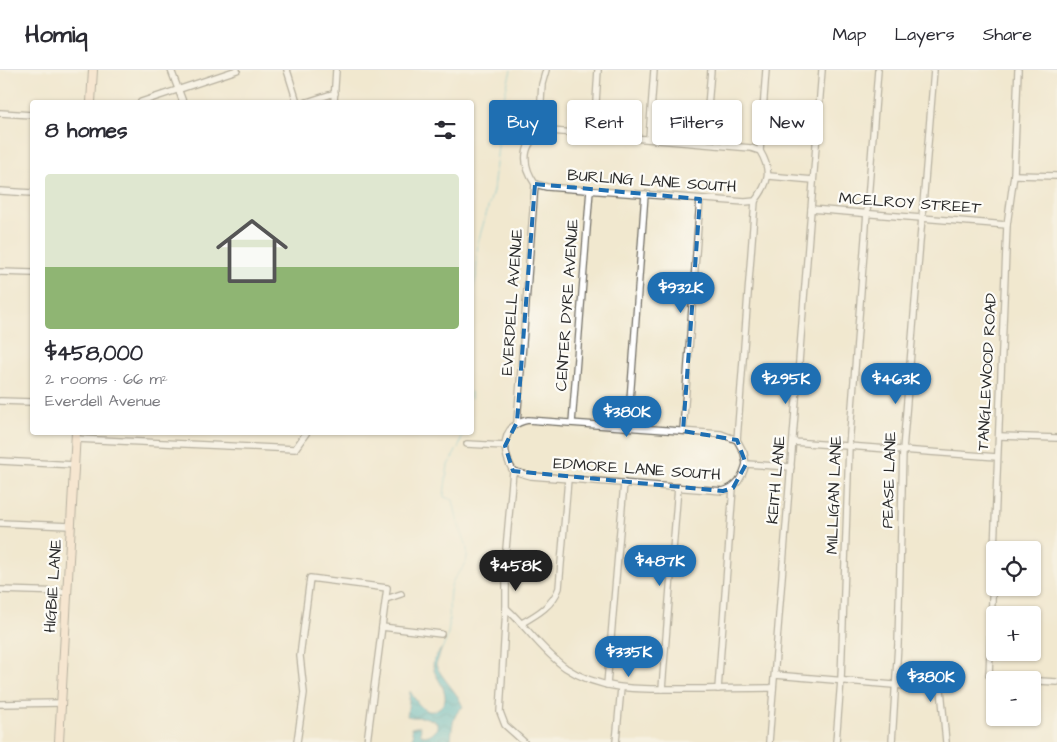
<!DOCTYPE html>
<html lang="en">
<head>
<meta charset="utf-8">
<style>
  :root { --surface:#fff; --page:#f2f2f3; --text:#2b2b33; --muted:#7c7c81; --line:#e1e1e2; --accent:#1f6fb2 }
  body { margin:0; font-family:"Architects Daughter",sans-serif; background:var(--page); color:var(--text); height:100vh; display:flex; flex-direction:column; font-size:19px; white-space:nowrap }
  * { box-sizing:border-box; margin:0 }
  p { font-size:16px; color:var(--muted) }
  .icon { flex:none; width:28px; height:28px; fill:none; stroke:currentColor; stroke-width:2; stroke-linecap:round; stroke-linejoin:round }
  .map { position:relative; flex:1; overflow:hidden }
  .details { position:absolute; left:30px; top:30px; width:444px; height:335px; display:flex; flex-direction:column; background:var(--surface); border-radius:5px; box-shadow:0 1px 4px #0004 }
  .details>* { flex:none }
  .top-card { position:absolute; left:489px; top:30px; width:475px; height:45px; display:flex; gap:10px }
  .controls { position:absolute; left:986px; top:471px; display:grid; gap:10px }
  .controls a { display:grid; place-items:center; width:55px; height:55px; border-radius:5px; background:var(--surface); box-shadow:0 1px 4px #0004; font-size:25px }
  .price { position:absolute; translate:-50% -42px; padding:0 11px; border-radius:18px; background:var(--accent); color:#fff; font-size:16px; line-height:32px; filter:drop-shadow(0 1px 2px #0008) }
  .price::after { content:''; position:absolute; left:50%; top:30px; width:15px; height:11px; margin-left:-8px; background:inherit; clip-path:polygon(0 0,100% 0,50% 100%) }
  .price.on { background:#222; color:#fff }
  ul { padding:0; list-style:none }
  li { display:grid; align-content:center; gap:10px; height:265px; padding:0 15px }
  li span { display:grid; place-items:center; height:155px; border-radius:5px; color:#555 }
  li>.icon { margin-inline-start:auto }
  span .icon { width:90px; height:90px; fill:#fffc; stroke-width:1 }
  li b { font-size:21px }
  h2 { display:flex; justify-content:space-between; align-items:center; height:60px; padding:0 15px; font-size:21px }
  .pill { padding:0 18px; border-radius:5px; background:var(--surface); box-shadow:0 1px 4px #0004; font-size:18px; line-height:45px }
  .pill.on { background:var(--accent); color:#fff }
  header { display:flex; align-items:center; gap:30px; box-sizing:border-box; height:70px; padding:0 25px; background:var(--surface); border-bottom:1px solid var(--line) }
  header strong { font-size:24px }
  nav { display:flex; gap:28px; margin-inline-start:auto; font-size:18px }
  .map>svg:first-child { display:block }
  .water { fill:url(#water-waves); stroke:#3a7078 }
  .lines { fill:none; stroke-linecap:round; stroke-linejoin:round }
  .stream { stroke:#49b6c5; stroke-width:1 }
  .street-casing { stroke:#706d64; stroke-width:8 }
  .secondary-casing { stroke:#706d64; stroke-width:10 }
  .street { stroke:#fff; stroke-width:5.5 }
  .secondary { stroke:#fde4d0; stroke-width:8 }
  .marked { fill:none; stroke:#1f6fb2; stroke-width:4; stroke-dasharray:10 6; stroke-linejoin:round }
  .labels { text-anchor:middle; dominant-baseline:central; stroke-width:4.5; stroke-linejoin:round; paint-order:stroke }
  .street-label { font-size:16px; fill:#2b2b2b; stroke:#fdfcf7 }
</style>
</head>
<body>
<header>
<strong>Homiq</strong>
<nav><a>Map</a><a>Layers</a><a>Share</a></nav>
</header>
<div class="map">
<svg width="1057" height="672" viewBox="0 0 1057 672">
  <defs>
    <pattern id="water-waves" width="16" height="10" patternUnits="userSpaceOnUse" patternTransform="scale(1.25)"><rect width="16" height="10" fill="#49b6c5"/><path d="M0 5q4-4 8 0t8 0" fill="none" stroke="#3d94a0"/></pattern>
  </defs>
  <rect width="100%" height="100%" fill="#fdfcf7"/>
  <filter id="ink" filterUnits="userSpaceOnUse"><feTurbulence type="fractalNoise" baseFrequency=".02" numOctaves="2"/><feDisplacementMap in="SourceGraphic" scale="10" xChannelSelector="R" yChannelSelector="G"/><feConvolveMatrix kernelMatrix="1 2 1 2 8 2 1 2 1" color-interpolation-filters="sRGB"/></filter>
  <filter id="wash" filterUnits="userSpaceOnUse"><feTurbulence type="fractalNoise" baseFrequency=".0096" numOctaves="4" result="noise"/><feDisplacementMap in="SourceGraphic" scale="20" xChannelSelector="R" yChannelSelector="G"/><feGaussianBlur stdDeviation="1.12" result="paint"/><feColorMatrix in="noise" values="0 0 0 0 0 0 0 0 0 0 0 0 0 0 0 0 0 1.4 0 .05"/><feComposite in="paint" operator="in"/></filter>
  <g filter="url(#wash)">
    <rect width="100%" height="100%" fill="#f1e8cf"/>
    <!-- water -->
    <path class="water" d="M 442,578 L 436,595 C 443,610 457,621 463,637 C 452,644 452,659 451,672 L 410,672 L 413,666 L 411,658 L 420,656 L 421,659 L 420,663 L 424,666 L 432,664 L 437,659 L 437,653 C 422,643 421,650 407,646 L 410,621 C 416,630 422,643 434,641 C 459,628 434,610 433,596 C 433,589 437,584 442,578 Z"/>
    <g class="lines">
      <!-- stream -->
      <g class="stream">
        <polyline points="471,225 476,208 478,172 493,121 503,31 511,0"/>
        <polyline points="471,322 471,328"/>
        <path d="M 441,580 C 455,560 446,538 451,516 C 454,503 467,500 467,486 C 468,474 463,467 459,456 C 456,448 455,438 453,430 L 444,427 L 444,425 L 448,395 L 460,374 L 463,362"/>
      </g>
    </g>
  </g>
  <g filter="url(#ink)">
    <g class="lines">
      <!-- street casing -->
      <g class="street-casing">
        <g id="street">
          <polyline points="171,0 183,32"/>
          <polyline points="287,0 297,32"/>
          <polyline points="141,32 237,0"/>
          <polyline points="307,32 335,23"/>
          <polyline points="334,32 336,0"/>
          <polyline points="0,43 32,45"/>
          <path d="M 551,61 L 751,78 L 760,81 C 772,101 769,113 755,131 L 745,132 L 547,117 L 535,114 C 520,92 522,67 551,61 Z"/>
          <polyline points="539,63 542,14 546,0"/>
          <polyline points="594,64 598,0"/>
          <polyline points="649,68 654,0"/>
          <polyline points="705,73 711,0"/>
          <polyline points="760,81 766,0"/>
          <polyline points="1014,105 1057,106"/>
          <polyline points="769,106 813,110"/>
          <polyline points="0,121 32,123"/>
          <polyline points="811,139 1007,155"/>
          <polyline points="0,202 32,203"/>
          <polyline points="0,331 32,332"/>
          <polyline points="517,352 535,114"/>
          <polyline points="572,353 590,120"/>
          <polyline points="628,358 645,124"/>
          <polyline points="683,361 700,129"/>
          <polyline points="999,366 1057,368"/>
          <polyline points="76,369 295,379 307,362"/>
          <polyline points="737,370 755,131"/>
          <polyline points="793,372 997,387"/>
          <polyline points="467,374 505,376"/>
          <polyline points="0,391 75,395"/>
          <polyline points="746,394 791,397"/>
          <path d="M 513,401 L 531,406 L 723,421 C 737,417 742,408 746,394"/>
          <polyline points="0,453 70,456"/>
          <polyline points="0,520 66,522"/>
          <polyline points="386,529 401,524"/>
          <path d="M 506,538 C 527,557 542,581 566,598 C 602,622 644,619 685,619 C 714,619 744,618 773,618"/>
          <path d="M 522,553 C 538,544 553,535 559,518 L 568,409"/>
          <polyline points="382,557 441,564"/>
          <polyline points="775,605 941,619 946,672"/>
          <polyline points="989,605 1007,155 1014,105 1018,0"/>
          <polyline points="1039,611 1057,612"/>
          <polyline points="607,615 624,413"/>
          <polyline points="662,619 678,417"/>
          <polyline points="718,619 733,418"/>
          <polyline points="0,634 60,633"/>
          <polyline points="297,672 304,623 300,586 310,508 387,518 367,672"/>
          <path d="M 524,672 L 505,655 L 500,642 L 506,538 L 506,479 L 513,401 C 501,380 501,355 528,350 L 721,364 L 737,370 L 744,383 L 746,394"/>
          <polyline points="616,672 621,618"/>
          <polyline points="769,672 822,0"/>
          <polyline points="836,672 841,610 849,376 878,0"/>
          <polyline points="892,672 898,574 903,380 934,0"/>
        </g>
      </g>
      <!-- secondary casing -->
      <g class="secondary-casing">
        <g id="secondary">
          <polyline points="91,32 93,0"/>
          <polyline points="59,672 76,362"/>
        </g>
      </g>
      <!-- street -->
      <use href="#street" class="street"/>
      <!-- secondary -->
      <use href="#secondary" class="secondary"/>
    </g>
  </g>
  <!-- marked area -->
  <path d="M0 0H1057V672H0ZM 535,114 L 700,129 L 683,361 L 737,370 L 746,394 L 733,418 L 723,421 L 513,401 L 505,376 L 517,352 Z" fill="#f1e8cf" fill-opacity=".55" fill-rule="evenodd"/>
  <path class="marked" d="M 535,114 L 700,129 L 683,361 L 737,370 L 746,394 L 733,418 L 723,421 L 513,401 L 505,376 L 517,352 Z"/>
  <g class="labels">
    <!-- street labels -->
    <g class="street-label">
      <text transform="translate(652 111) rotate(4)">BURLING LANE SOUTH</text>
      <text transform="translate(910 133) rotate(4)">MCELROY STREET</text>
      <text transform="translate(512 232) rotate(-86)">EVERDELL AVENUE</text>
      <text transform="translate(567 235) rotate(-86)">CENTER DYRE AVENUE</text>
      <text transform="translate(987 302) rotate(-87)">TANGLEWOOD ROAD</text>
      <text transform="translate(637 399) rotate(4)">EDMORE LANE SOUTH</text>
      <text transform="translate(776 410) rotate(-85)">KEITH LANE</text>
      <text transform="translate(889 410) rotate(-88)">PEASE LANE</text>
      <text transform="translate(834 425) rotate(-88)">MILLIGAN LANE</text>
      <text transform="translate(53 516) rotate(-86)">HIGBIE LANE</text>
    </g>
  </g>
</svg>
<div class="controls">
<a><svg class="icon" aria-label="locate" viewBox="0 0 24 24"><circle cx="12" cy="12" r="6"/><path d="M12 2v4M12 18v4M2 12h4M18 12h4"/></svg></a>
<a>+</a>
<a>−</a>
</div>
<b class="price" style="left:681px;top:244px">$932K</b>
<b class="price" style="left:786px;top:335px">$295K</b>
<b class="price" style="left:896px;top:335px">$463K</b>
<b class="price" style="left:627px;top:368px">$380K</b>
<b class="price" style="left:660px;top:517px">$487K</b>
<b class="price on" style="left:516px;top:522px">$458K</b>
<b class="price" style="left:629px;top:608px">$335K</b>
<b class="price" style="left:931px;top:633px">$380K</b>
<div class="top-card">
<a class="pill on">Buy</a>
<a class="pill">Rent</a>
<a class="pill">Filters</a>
<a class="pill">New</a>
</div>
<section class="details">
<h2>8 homes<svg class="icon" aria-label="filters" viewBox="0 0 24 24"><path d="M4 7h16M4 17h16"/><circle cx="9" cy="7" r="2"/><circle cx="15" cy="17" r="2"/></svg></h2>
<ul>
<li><span style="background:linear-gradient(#dfe7d0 60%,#8fb573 0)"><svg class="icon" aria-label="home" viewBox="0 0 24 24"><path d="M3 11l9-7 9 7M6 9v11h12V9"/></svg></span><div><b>$458,000</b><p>2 rooms · 66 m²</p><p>Everdell Avenue</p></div></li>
</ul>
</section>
</div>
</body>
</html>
